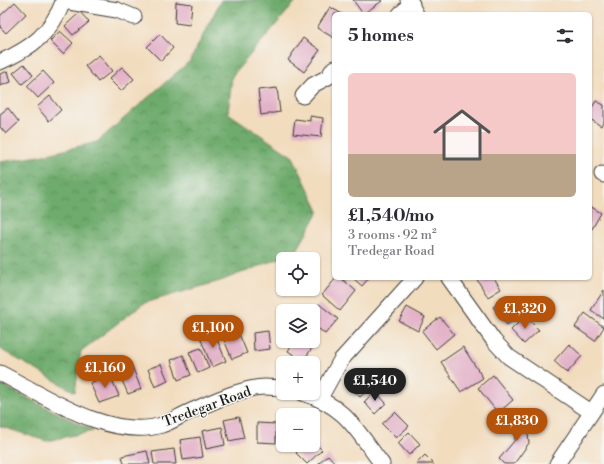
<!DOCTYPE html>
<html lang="en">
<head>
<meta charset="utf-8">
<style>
  :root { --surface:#fff; --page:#f7f7f7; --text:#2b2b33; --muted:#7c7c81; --line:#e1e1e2; --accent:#b45309 }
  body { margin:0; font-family:"Libre Bodoni",serif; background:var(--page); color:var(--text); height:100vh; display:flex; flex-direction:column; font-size:15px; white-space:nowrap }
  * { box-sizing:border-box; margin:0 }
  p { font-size:13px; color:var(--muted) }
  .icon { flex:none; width:22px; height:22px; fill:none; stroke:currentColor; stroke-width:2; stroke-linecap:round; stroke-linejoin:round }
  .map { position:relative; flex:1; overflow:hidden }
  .details { position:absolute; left:332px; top:12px; width:260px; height:268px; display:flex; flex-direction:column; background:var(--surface); border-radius:6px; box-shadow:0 1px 3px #0004 }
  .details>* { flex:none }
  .controls { position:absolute; left:276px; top:252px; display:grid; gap:8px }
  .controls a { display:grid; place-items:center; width:44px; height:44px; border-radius:6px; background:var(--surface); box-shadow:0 1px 3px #0004; font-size:20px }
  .price { position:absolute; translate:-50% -34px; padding:0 9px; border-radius:14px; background:var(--accent); color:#fff; font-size:13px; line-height:26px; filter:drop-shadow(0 1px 2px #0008) }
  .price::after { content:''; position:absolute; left:50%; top:24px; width:12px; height:9px; margin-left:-6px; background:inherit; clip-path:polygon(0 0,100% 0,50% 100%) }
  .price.current { background:#222; color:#fff }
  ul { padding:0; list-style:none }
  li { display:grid; align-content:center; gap:8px; height:212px; padding:0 16px }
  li+li { border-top:1px solid var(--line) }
  li span { display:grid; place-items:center; height:124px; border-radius:6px; color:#555 }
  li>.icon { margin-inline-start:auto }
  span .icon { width:72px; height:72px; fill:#fffc; stroke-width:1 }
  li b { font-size:17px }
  h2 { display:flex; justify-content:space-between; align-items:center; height:48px; padding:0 16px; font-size:17px }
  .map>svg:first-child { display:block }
  .forest { fill:url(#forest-crowns); stroke:#456444 }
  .building { fill:#e3b2c8 }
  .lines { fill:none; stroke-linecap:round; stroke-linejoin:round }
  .minor-casing { stroke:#3c3934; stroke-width:17 }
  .minor { stroke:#fff; stroke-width:15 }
  .labels { text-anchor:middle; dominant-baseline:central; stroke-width:3; stroke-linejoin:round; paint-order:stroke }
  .street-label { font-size:14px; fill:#1c1c1c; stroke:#f6f6f2 }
</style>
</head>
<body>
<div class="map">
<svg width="604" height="464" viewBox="0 0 604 464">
  <defs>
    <pattern id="forest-crowns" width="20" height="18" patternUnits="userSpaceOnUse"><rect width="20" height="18" fill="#6eab6c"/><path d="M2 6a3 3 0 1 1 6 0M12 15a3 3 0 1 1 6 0" fill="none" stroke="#5a8a58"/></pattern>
  </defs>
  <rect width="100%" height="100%" fill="#f6f6f2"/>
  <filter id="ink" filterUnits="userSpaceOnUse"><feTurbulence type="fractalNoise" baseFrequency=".025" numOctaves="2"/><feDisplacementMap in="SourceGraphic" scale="8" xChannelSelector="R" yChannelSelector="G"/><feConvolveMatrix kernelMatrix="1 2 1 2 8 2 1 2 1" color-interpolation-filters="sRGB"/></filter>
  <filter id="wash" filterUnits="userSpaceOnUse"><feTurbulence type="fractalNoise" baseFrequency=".012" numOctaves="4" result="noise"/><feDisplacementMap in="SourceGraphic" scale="16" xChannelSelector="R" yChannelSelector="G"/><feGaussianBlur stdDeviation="0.9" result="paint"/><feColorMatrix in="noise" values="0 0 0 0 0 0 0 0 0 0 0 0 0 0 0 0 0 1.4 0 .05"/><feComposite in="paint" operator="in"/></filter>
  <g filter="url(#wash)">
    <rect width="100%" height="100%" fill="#f2dcbe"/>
    <!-- forest -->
    <g class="forest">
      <polygon points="221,0 297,0 232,76 228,113 293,157 319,211 296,252 220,281 144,303 81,351 75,392 0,349 0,162 40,156 97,142 190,61"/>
      <polygon points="0,384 93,431 46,441 0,426"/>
    </g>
    <g id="blocks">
      <!-- building -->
      <g class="building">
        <polygon points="353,0 381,0 382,1 363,14"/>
        <polygon points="15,2 26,14 6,33 0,27 0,16"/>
        <polygon points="176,2 192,4 190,25 175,23"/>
        <polygon points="330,7 342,14 334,14 334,38 317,28"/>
        <polygon points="80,12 89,22 73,35 65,26"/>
        <polygon points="60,31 73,43 63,54 50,41"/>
        <polygon points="160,34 173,48 161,61 147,47"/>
        <polygon points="303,38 320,50 304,72 288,60"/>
        <polygon points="99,55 112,71 98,82 85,66"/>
        <polygon points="24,64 33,75 22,84 13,73"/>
        <polygon points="122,67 134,79 121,91 109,79"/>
        <polygon points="8,71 11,82 0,86 0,74"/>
        <polygon points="43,71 54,83 38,98 27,86"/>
        <polygon points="277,88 280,112 261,115 258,90"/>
        <polygon points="50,96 61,110 49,121 37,107"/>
        <polygon points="596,101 604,105 604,121 601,126 590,119 590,111"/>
        <polygon points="8,108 19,122 6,134 0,127 0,114"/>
        <polygon points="310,116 323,118 321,137 293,134 295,119 310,121"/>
        <polygon points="590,206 601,213 592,229 590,228"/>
        <polygon points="336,278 341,278 356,291 340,311 322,295"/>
        <polygon points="353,278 369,278 362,286"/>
        <polygon points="476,278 494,278 501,289 488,297"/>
        <polygon points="604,290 604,319 591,310"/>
        <polygon points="505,298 519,316 507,325 493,307"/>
        <polygon points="319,304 338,319 325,334 313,324 313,312"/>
        <polygon points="407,307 425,317 418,331 399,321"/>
        <polygon points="585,313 604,327 595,341 575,327"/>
        <polygon points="525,316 539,330 524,344 511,330"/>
        <polygon points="440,317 454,334 436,349 422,331"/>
        <polygon points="237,329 247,353 232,359 222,335"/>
        <polygon points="268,331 270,349 254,351 253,333"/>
        <polygon points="214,332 226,361 212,367 200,337"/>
        <polygon points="313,339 317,341 303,361 288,351 294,341 313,341"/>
        <polygon points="569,344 582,356 567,373 554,361"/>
        <polygon points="463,347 483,378 461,392 441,362"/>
        <polygon points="201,348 209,368 198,373 189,352"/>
        <polygon points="183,355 191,375 178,380 171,360"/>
        <polygon points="161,364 168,381 155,387 148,369"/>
        <polygon points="132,366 141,389 128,394 118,371"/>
        <polygon points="366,371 376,382 360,397 350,386"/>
        <polygon points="110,375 119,396 99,403 90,383"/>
        <polygon points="493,375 513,400 498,413 478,388"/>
        <polygon points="375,391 386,403 375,414 364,402"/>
        <polygon points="395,412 409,426 396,438 382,424"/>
        <polygon points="526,416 529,443 514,464 504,464 499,459 515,440 513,418"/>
        <polygon points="239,417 244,438 229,441 224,420"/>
        <polygon points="257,423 276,424 276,443 257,442"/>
        <polygon points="283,424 283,441 277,438"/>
        <polygon points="222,427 225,445 206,449 202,431"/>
        <polygon points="409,432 420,444 409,455 398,443"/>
        <polygon points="200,437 203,457 183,460 180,440"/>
        <polygon points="313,441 322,450 307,464 296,453 303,445 313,445"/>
        <polygon points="174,449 176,464 154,464 152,452"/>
        <polygon points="147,451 150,464 124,464 122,456"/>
        <polygon points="328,455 336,464 318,464"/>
        <polygon points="425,455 434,464 416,464"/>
      </g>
    </g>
  </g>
  <g filter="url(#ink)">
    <use href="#blocks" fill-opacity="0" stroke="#3c3934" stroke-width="1"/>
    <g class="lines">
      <!-- minor casing -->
      <g class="minor-casing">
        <g id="minor">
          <polyline points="408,0 416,14"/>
          <polyline points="63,1 117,10 134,17"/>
          <polyline points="400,14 412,4"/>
          <path d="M 0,62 C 32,48 51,33 64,0"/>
          <polyline points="303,96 313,85 328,77 334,68"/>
          <polyline points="602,174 604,175"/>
          <polyline points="449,278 494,341 509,357 591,412"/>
          <path d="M 0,373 C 45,396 110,441 162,425 C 171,422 180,416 189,412 C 210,403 243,387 265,387 C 271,387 277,388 283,388"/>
          <path d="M 303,393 C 346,406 356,430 382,464"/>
          <polyline points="320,398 341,360 415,278"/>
          <polyline points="557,464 604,394"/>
        </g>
      </g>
      <!-- minor -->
      <use href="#minor" class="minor"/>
    </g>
  </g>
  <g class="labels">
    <!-- street labels -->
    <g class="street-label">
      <text transform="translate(207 407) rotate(-20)">Tredegar Road</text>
    </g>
  </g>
</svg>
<div class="controls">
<a><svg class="icon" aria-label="locate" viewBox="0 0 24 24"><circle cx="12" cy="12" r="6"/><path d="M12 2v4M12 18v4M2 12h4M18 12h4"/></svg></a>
<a><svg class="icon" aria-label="layers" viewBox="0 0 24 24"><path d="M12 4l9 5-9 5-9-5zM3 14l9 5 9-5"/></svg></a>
<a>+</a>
<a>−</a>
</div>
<b class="price" style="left:525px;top:330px">£1,320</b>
<b class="price" style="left:213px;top:349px">£1,100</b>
<b class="price" style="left:105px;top:389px">£1,160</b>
<b class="price current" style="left:375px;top:402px">£1,540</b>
<b class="price" style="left:517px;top:442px">£1,830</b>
<section class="details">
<h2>5 homes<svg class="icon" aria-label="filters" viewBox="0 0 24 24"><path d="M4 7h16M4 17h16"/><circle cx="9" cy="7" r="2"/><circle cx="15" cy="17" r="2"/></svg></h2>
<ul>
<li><span style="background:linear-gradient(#f6c9c9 65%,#b9a48a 0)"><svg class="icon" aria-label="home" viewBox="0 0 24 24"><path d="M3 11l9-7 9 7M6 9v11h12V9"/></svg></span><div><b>£1,540/mo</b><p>3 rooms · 92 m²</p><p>Tredegar Road</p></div></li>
</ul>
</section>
</div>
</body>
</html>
